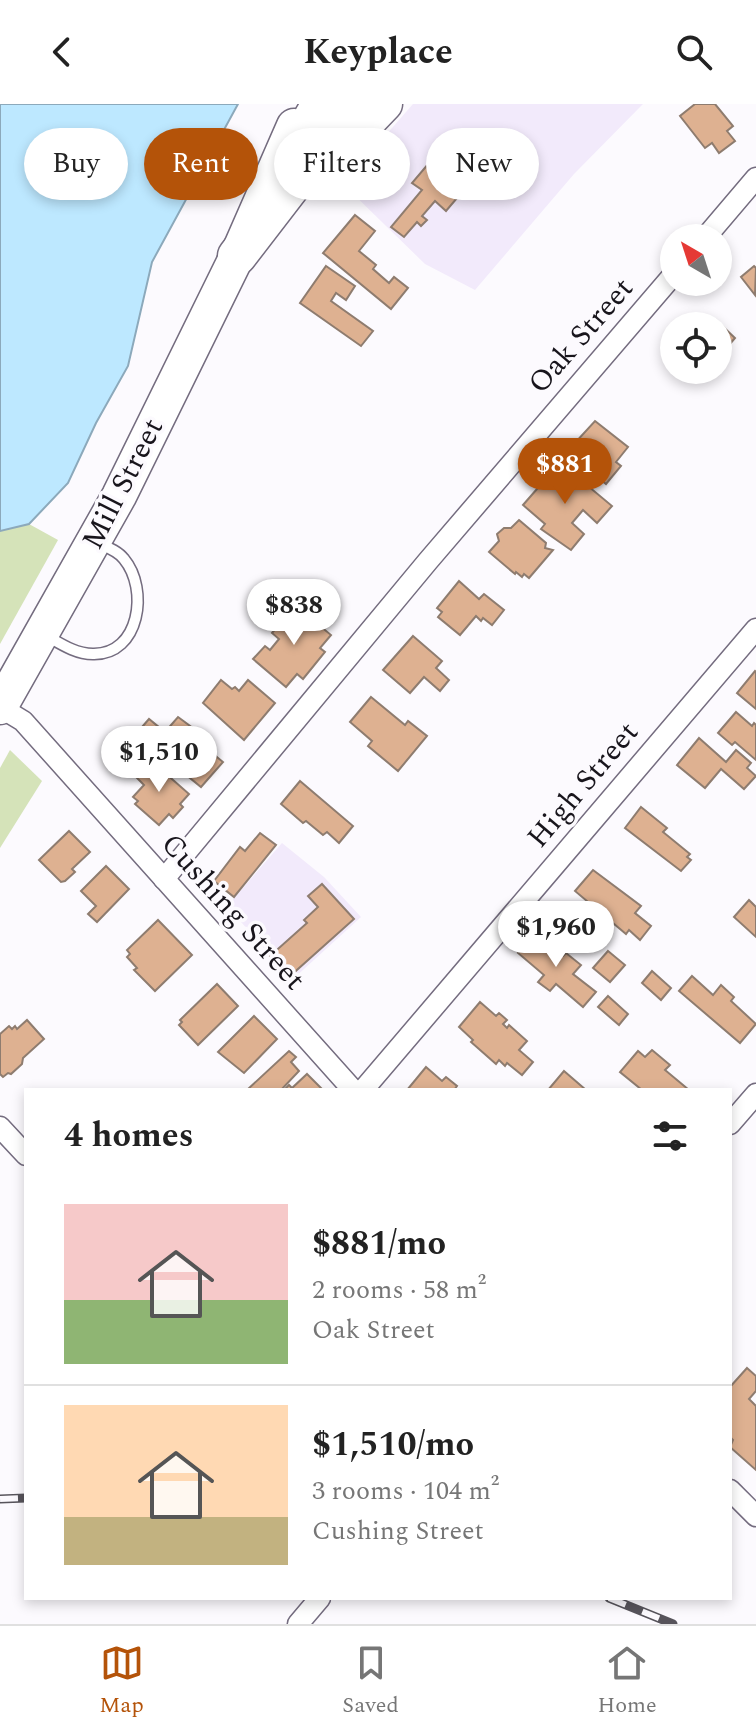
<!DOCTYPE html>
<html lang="en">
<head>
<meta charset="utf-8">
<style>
  :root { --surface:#fff; --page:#f6f6f6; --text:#222; --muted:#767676; --line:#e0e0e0; --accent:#b45309 }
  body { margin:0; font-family:Spectral,serif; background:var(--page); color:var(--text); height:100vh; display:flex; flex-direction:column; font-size:30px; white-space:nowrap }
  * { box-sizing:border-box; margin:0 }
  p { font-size:26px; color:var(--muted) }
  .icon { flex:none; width:44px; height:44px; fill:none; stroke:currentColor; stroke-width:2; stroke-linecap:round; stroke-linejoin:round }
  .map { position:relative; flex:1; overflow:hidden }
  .side { position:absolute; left:24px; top:984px; width:708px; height:512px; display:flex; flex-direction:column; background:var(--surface); border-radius:0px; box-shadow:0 4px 12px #0003 }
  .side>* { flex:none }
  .guide { position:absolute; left:24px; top:24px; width:708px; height:72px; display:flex; gap:16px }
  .needle { width:52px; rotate:321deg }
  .fabs { position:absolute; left:660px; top:120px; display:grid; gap:16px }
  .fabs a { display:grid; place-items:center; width:72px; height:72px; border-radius:50%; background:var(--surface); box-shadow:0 4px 12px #0003; font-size:40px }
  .price { position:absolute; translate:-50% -68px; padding:0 18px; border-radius:28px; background:#fff; color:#222; font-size:26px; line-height:52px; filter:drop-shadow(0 2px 4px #0008) }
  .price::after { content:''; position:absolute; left:50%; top:48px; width:24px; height:18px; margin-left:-12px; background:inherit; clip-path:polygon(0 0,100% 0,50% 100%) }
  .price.on { background:var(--accent); color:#fff }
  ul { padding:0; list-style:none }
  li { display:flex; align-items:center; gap:24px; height:200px; padding:0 40px }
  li+li { border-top:2px solid var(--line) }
  li span { display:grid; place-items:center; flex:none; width:224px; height:160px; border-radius:0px; color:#555 }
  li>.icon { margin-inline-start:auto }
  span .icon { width:96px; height:96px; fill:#fffc; stroke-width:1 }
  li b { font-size:34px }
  h2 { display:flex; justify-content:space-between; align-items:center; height:96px; padding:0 40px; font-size:34px }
  .chip { padding:0 28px; border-radius:36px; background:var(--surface); box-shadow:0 4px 12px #0003; font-size:28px; line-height:72px }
  .chip.on { background:var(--accent); color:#fff }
  header { display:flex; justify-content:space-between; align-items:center; height:104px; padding:0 40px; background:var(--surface); font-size:36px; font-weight:700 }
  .tabs { display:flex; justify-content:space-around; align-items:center; height:112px; border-top:2px solid var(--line); background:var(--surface); font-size:22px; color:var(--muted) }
  .tabs a { display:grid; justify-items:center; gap:4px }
  .tabs .on { color:var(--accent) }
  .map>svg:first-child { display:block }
  .built { fill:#f2eafb }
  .green { fill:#d5e3b9 }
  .water { fill:#bde8ff; stroke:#8ca9bb; stroke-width:2 }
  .building { fill:#deb191; stroke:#8e7c6f; stroke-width:2 }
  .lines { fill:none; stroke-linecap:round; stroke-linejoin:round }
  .service-casing { stroke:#746c7f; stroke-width:13 }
  .minor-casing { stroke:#746c7f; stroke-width:23 }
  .trunk-casing { stroke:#746c7f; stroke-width:37 }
  .motorway-casing { stroke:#746c7f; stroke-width:41 }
  .service { stroke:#fff; stroke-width:10 }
  .minor { stroke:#fff; stroke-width:20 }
  .trunk { stroke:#fff; stroke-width:34 }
  .motorway { stroke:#fff; stroke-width:38 }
  .rail-casing { stroke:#57545b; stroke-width:9 }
  .rail { stroke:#fcfafe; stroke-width:6; stroke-dasharray:18; stroke-linecap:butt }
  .labels { text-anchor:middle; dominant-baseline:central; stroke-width:7; stroke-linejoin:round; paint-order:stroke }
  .street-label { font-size:30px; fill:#18151c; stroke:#fcfafe }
</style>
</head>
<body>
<header><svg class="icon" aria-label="back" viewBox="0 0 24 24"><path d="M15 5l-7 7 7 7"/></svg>Keyplace<svg class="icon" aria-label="search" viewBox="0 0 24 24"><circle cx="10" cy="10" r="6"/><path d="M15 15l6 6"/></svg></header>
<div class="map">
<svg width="756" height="1520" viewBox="0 0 756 1520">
  <rect width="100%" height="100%" fill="#fcfafe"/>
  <!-- built -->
  <g class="built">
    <polygon points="413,0 643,0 574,70 475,186 425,160 343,80"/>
    <polygon points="282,739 324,773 361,813 292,876 227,802"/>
  </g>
  <!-- green -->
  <g class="green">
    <polygon points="29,420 58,436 0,540 0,427"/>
    <polygon points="10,646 42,677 0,744 0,664"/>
  </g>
  <!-- water -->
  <polygon class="water" points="0,0 238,0 152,158 128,262 96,319 68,379 29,420 0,427"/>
  <!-- building -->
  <g class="building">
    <polygon points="695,0 715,0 733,22 727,27 735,37 719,49 712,39 705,44 680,12"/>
    <polygon points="446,39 480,67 446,107 435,97 422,112 427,116 421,122 417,118 404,133 391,123 422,86 412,79"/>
    <polygon points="355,111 375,127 359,147 376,161 373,165 389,179 394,173 408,184 391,205 323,149"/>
    <polygon points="326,162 355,182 346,196 336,189 331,197 373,227 361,242 300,199"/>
    <polygon points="754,162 756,164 755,191 741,173"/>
    <polygon points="716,216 735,234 718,254 718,222 711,222"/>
    <polygon points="595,317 628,343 616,358 621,362 606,380 593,369 589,373 563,352"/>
    <polygon points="558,361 579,380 582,377 612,402 597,419 583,406 572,419 584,430 571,446 541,425 545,420 523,401"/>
    <polygon points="519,416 546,439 545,444 553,446 529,474 524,470 522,473 516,468 515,470 489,448 499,437 497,430 504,424 511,424"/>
    <polygon points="459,477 479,495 484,490 504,506 492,521 483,514 481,517 476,512 460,531 438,513 442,508 437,504"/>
    <polygon points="295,501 331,531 320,544 325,548 303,575 297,570 286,583 253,555 265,542 270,546 279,535 272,529"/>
    <polygon points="413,532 442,557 436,564 449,576 440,587 424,573 410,589 383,566"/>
    <polygon points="755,567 756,568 756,605 737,589"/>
    <polygon points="221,576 232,585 235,583 239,587 248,576 275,599 244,636 203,599"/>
    <polygon points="371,593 405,621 408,617 427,632 398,667 368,642 372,637 350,618"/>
    <polygon points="736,608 752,622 754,619 756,621 756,656 735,638 732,641 718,629"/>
    <polygon points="178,613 205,633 200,639 223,658 201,683 136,630 149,615 165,628"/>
    <polygon points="699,634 726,658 736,646 751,659 747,664 756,672 744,685 721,665 705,684 677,661"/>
    <polygon points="154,656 168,665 164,668 189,690 180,700 183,703 173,714 169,710 159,721 135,700 138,697 133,693 144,681 137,674"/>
    <polygon points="300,677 353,722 339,739 327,728 323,731 306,717 303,719 281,700"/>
    <polygon points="641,703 667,724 663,728 690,750 687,753 691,756 681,767 625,724"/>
    <polygon points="69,727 90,748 72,765 75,768 65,777 61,778 39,756"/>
    <polygon points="260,729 276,741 234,793 214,777 240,743 245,747"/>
    <polygon points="106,762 129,785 97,818 88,810 96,802 81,787"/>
    <polygon points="593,766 641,802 635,809 651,822 640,836 629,826 626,830 575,787"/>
    <polygon points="322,780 354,815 289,873 270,852 307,819 304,816 318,803 308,792"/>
    <polygon points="749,796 756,803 756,833 734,813"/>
    <polygon points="158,816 192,851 155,887 134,866 137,864 127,853 130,850 127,846"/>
    <polygon points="535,829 563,852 566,849 581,861 573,870 596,888 583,903 556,880 550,887 538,878 544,871 518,849"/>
    <polygon points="608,847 625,861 610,878 593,864"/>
    <polygon points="652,867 671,884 661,896 642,879"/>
    <polygon points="692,872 713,891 721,881 734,893 731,897 756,920 740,939 679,887"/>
    <polygon points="217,880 238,902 198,941 179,921 182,918 180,916"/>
    <polygon points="608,892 628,910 619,921 598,903"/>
    <polygon points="480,898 496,912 499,909 507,916 503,920 507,924 509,921 527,937 519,946 533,958 522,971 507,959 505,962 499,956 496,960 471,938 473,936 459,923"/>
    <polygon points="254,912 277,935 244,969 218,948"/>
    <polygon points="27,916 44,935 23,954 22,960 11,970 8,969 3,973 0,970 0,930 9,922 12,925 15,922 17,925"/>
    <polygon points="652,946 670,961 665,966 689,986 642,986 620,968 638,947 645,953"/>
    <polygon points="289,947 296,953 291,958 299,967 281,986 247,986"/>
    <polygon points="426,963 442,977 446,973 457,982 454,986 407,986"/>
    <polygon points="564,967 586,986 548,986"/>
    <polygon points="307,970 323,986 284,986 289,981 292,984"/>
    <polygon points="747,1264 756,1272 756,1287 749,1295 756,1302 756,1366 730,1343 733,1336 730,1333 730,1283"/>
  </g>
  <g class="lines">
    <!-- service casing -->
    <g class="service-casing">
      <path id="service" d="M 47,532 C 61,540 76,550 93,550 C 140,551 149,485 124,455 C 118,447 107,443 98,439"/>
    </g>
    <!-- minor casing -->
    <g class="minor-casing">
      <g id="minor">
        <polyline points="705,134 756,74"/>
        <polyline points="0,603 23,617 353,986"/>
        <polyline points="164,775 428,457 674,170"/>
        <polyline points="363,986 756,525"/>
        <polyline points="730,1020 756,990"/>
        <polyline points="0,1023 26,1051"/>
        <polyline points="730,1386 756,1412"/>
        <polyline points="298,1520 320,1494"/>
      </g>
    </g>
    <!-- trunk casing -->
    <g class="trunk-casing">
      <g id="trunk">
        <polyline points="313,75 385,0"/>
        <polyline points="0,603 119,392 237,152 294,22"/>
      </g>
    </g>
    <!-- motorway casing -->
    <g class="motorway-casing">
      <g id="motorway">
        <polyline points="290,54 321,0"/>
        <polyline points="237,152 354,0"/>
      </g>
    </g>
    <!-- service -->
    <use href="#service" class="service"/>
    <!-- minor -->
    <use href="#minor" class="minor"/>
    <!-- trunk -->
    <use href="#trunk" class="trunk"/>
    <!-- motorway -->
    <use href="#motorway" class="motorway"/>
    <!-- rail casing -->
    <g class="rail-casing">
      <g id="rail">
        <polyline points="0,1395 26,1394"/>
        <polyline points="609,1494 673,1520"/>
      </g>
    </g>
    <!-- rail -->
    <use href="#rail" class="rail"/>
  </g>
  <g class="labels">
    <!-- street labels -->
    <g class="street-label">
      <text transform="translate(581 232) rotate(-49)">Oak Street</text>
      <text transform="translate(123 380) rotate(-63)">Mill Street</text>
      <text transform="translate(583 681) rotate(-50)">High Street</text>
      <text transform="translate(233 808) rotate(48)">Cushing Street</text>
    </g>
  </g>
</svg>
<div class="fabs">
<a><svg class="needle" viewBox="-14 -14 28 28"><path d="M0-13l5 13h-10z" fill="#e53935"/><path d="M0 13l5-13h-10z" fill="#767676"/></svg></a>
<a><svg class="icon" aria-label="locate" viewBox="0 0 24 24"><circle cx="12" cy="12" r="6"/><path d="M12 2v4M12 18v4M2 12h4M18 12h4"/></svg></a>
</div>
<b class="price on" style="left:565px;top:402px">$881</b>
<b class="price" style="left:294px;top:543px">$838</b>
<b class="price" style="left:159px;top:690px">$1,510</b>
<b class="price" style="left:556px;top:865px">$1,960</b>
<div class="guide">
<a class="chip">Buy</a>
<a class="chip on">Rent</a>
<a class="chip">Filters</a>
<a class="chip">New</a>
</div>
<section class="side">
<h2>4 homes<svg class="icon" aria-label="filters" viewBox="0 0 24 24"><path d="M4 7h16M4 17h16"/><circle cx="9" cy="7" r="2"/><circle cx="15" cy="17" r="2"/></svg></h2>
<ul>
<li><span style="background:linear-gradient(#f6c9c9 60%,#8fb573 0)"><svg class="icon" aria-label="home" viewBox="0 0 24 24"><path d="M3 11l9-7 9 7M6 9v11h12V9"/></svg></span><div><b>$881/mo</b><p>2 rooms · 58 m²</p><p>Oak Street</p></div></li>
<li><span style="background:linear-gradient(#ffd9b3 70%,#c2b280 0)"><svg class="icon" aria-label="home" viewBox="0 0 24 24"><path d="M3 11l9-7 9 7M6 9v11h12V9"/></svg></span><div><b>$1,510/mo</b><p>3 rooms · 104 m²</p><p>Cushing Street</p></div></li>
</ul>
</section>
</div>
<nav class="tabs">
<a class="on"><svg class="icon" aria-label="map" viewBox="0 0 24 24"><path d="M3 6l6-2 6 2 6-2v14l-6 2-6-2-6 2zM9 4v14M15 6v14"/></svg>Map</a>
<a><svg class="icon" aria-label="saved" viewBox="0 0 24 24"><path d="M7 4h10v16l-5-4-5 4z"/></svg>Saved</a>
<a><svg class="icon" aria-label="home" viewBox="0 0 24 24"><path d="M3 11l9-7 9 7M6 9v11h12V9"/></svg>Home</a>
</nav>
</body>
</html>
